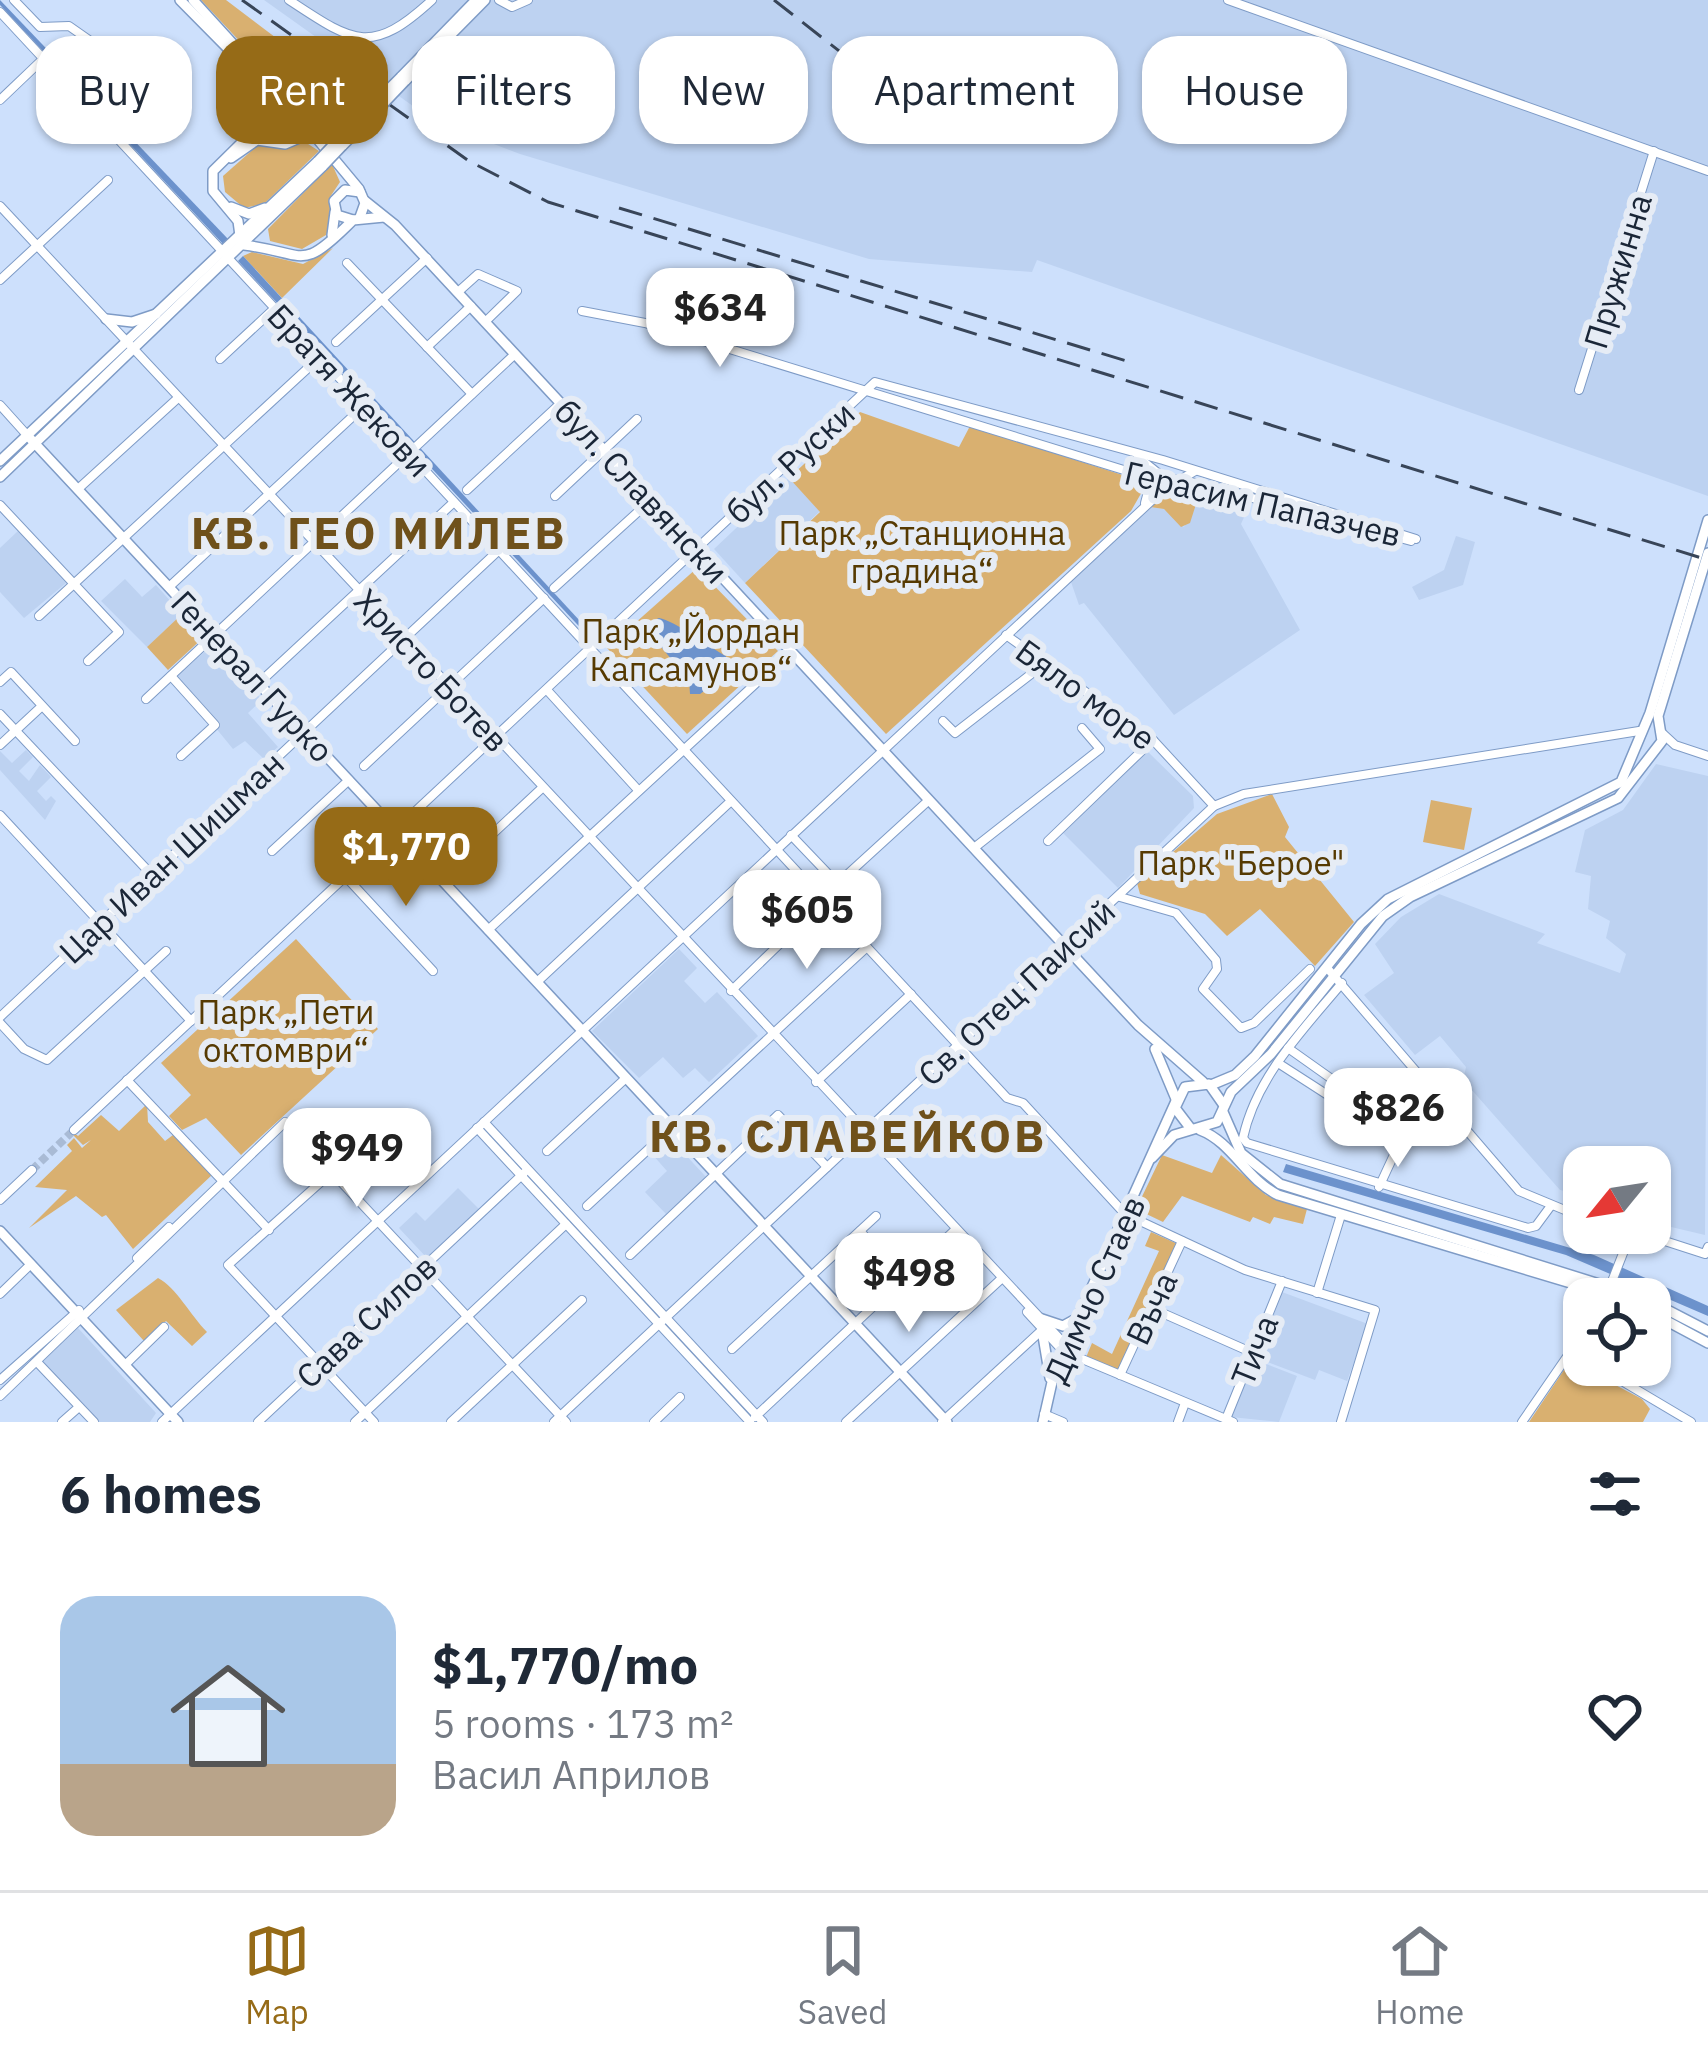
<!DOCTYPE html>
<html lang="en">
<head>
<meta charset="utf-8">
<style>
  :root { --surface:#fff; --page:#f6f6f7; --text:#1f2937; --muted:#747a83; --line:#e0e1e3; --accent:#966b17 }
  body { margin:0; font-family:"IBM Plex Sans",sans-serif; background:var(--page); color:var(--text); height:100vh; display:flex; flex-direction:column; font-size:45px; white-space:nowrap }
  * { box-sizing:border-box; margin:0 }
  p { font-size:39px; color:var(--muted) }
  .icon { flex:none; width:66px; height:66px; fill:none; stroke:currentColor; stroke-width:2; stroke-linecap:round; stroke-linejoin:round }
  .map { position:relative; height:1422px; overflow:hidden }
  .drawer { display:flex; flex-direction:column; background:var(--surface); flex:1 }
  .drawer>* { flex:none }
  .hud { position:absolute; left:36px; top:36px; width:1638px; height:108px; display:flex; gap:24px }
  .needle { width:78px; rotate:240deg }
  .tools { position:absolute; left:1563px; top:1146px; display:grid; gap:24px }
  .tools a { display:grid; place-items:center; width:108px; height:108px; border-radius:24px; background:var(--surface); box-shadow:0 3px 9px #0004; font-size:60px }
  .price { position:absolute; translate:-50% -102px; padding:0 27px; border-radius:24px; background:#fff; color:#222; font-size:39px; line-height:78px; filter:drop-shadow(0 3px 6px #0008) }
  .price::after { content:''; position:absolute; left:50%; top:72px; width:36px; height:27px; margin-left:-18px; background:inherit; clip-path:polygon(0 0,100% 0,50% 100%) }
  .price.current { background:var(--accent); color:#fff }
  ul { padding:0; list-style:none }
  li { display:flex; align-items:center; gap:36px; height:300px; padding:0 60px }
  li+li { border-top:3px solid var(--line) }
  li span { display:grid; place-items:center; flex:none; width:336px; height:240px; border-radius:36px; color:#555 }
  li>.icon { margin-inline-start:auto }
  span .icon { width:144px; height:144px; fill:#fffc; stroke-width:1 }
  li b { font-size:51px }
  h2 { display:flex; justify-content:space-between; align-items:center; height:144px; padding:0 60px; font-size:51px }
  .chip { padding:0 42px; border-radius:36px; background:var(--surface); box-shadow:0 3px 9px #0004; font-size:42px; line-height:108px }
  .chip.current { background:var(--accent); color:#fff }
  .dock { display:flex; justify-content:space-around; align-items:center; height:168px; border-top:3px solid var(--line); background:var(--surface); font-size:33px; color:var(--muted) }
  .dock a { display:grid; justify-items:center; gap:6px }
  .dock .current { color:var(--accent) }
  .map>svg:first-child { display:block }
  .built { fill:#bdd2f1 }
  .green { fill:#d9b070; fill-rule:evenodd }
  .water { fill:#6c92cc }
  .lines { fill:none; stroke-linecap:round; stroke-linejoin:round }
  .minor-tunnel { stroke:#a9bbd5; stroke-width:8; stroke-dasharray:8 4; stroke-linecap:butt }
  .minor-casing { stroke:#7e9bc6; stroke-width:10 }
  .major-casing { stroke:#7e9bc6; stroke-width:12 }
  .minor { stroke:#fff; stroke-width:8 }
  .major { stroke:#fff; stroke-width:9 }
  .rail { stroke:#384558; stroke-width:3; stroke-dasharray:24 12; stroke-linecap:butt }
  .major-bridge-casing { stroke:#7e9bc6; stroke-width:12; stroke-linecap:butt }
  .major-bridge { stroke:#fff; stroke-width:9 }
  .labels { text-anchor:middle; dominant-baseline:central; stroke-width:12; stroke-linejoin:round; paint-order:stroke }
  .street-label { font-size:33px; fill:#1a2637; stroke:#e6ecf5 }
  .park-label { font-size:33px; fill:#563a02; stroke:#e6ecf5 }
  .district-label { font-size:45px; font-weight:bold; letter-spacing:3px; fill:#6f511b; stroke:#e6ecf5 }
</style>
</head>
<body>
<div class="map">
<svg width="1708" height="1422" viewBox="0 0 1708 1422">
  <rect width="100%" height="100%" fill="#cde0fc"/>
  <!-- built -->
  <g class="built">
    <polygon points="264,0 1708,0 1708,496 1037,260 1032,272 869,259 520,154 434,121"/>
    <polygon points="295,58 353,101 326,133 275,75"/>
    <polygon points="789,478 820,511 745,583 714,549"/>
    <polygon points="1198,498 1230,509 1234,498 1251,502 1241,524 1300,630 1174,715 1084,603 1079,605 1071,582 1150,507 1164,509 1184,527"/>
    <polygon points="18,531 66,583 24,618 0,592 0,548"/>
    <polygon points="1456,536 1475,542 1463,585 1419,600 1412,587 1444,570"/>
    <polygon points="125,579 142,597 156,585 182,614 147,647 101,601"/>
    <polygon points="211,646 262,700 248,713 278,747 264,759 245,741 233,749 175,678"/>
    <polygon points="26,750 33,757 19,771 29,781 40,765 51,777 37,791 46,801 51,796 56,801 45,820 0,770 0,751 12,763"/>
    <polygon points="1147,751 1193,796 1194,808 1118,888 1061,831"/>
    <polygon points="1656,764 1708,776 1705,1235 1650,1222 1650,1167 1584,1167 1584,1195 1560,1190 1463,1080 1466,1067 1440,1036 1415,1055 1364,995 1394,973 1375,944 1401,917 1439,894 1545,934 1537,943 1620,973 1626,954 1606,938 1610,921 1588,909 1591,876 1575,872 1585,830 1623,810"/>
    <polygon points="679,949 697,968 684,981 705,1003 717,992 758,1036 709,1082 695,1068 683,1078 663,1057 639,1078 592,1031"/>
    <polygon points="670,1138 706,1177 666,1214 645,1192 667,1171 652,1154"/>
    <polygon points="458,1188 479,1209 427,1258 399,1228 416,1212 425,1221"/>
    <polygon points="1282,1292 1368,1324 1347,1381 1319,1370 1315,1380 1257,1358"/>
    <polygon points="78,1328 156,1413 150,1422 99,1422 42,1362"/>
    <polygon points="1253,1359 1297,1376 1279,1422 1231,1417"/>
  </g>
  <!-- green -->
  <g class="green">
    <path d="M 201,0 L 226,0 L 365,105 L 327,144 L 288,93 ZM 294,58 L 353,101 L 326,133 L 276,75 Z"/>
    <polygon points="302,140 319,151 264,204 244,208 225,192 223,176 259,144"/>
    <polygon points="332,164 340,182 330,197 332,220 326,235 302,249 270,241 268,229"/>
    <polygon points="333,248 282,298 243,256 252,252 303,264"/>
    <polygon points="860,412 959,447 970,426 1135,479 1143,490 1131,511 886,734 745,583 820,512 789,478"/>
    <polygon points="1183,482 1211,490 1210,496 1220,500 1223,495 1234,498 1230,509 1198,498 1190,523 1181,527 1164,509 1150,507 1169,486"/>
    <polygon points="697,568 778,651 687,734 607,648"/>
    <polygon points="182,614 204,637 168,670 147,647"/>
    <polygon points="1272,794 1289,827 1285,837 1354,922 1315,966 1260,909 1227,936 1205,914 1140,894 1137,883 1217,814"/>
    <polygon points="1431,800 1472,808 1464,850 1423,842"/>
    <polygon points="296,939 378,1029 241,1155 206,1118 182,1130 169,1116 191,1095 161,1063"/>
    <polygon points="147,1104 148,1122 165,1141 173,1135 212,1175 133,1249 106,1215 102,1217 76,1196 29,1228 67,1190 35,1187 72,1151 67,1145 74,1138 82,1148 91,1140 83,1145 74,1136 68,1136 73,1132 78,1136 101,1115 119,1131"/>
    <polygon points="1162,1155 1212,1173 1221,1155 1266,1195 1307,1209 1303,1224 1274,1217 1270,1224 1253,1217 1250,1222 1182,1196 1163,1222 1136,1209"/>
    <polygon points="1151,1232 1180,1245 1120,1375 1085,1360 1092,1343 1112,1354 1159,1251 1145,1246"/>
    <path d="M 158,1278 C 176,1287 191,1316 207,1332 L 192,1346 L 166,1321 L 144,1341 L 116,1310 Z"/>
    <polygon points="1570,1361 1642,1399 1650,1409 1643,1422 1529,1422"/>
  </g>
  <!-- water -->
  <g class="water">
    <polygon points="0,0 228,239 223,244 0,5"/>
    <polygon points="243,256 592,634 589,637 238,261"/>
    <path d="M 659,618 C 674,620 712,649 726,656 L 726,675 L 700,694 L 690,694 L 689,680 L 656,641 L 648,649 L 633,642 L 643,625 Z"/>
    <polygon points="1286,1164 1594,1255 1708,1306 1708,1316 1566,1255 1283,1172"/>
  </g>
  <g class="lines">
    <!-- minor-tunnel -->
    <polyline class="minor-tunnel" points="32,1170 74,1130"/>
    <!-- minor casing -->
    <g class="minor-casing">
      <g id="minor">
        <polyline points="14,0 40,27 69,26 89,40"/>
        <path d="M 289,0 C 354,43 371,56 432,0"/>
        <polyline points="499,0 512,7 528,0"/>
        <polyline points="1228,0 1708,171"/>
        <polyline points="0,12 223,252"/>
        <polyline points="0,100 43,59"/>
        <polyline points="0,206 1073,1353"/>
        <polyline points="229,259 1007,1098 1023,1103 1125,1214 1245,1270 1375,1310 1341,1422"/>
        <polyline points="347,263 472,394"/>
        <polyline points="0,280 108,180"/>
        <polyline points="458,292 478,274 517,291 485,322"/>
        <polyline points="582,311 645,323 1127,471 1201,484 1411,541"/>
        <polyline points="336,342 427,258"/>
        <polyline points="427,347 471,306"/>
        <polyline points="220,359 275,308"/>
        <polyline points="1579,390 1654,151"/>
        <polyline points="0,405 27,435"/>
        <polyline points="1138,457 1163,477"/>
        <polyline points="1139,476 1149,488 1145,503"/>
        <polyline points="78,489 178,398"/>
        <polyline points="467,490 561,403"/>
        <polyline points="555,496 637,419"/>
        <polyline points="0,505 119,632 88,661"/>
        <polyline points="169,587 365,405"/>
        <polyline points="554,588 651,500"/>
        <polyline points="39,616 320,357"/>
        <polyline points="1006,635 1153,740 1214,806"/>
        <polyline points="171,676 215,725 181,756"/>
        <polyline points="0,682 11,672 75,741"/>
        <polyline points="259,683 454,502"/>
        <polyline points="547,690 638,790"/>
        <polyline points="146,699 515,354"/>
        <polyline points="0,714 152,875"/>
        <polyline points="943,721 955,733 1044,664"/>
        <polyline points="1662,733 1675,745 1708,756"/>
        <polyline points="0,745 42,706"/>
        <polyline points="364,766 544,598"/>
        <polyline points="0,815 191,1021"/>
        <polyline points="791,835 876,924"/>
        <polyline points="1048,841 1153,740"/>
        <polyline points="974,848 1100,749 1082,728"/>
        <polyline points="272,851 349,780"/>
        <polyline points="346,877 433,971"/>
        <polyline points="442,881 542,788"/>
        <polyline points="837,884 929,800"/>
        <polyline points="1120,897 1176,913 1216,960 1217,969 1203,989 1241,1028 1254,1023 1310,969"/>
        <polyline points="488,930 791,651"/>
        <polyline points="1328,969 1519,1191 1584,1218"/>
        <polyline points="537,982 731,801"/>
        <path d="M 1342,983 C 1303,1030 1256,1077 1243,1138 L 1247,1143 L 1528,1228 L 1536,1226 L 1550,1207"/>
        <polyline points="731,991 824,901"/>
        <polyline points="0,1017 499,550"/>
        <polyline points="0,1023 24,1049 47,1060 166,951"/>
        <polyline points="777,1030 867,947"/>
        <polyline points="1288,1048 1405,1131"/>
        <polyline points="1278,1063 1399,1141"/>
        <polyline points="127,1080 269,1230"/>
        <polyline points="816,1082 911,994"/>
        <polyline points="484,1122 763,1422"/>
        <polyline points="477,1128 750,1422"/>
        <polyline points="74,1130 875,382 1163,460 1416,539"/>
        <polyline points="547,1151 626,1078"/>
        <polyline points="332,1172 228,1265 374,1422"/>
        <polyline points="1379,1187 1405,1131 1441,1099"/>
        <polyline points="0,1200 32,1170"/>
        <polyline points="587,1206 772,1035"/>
        <polyline points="860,1231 903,1279"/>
        <polyline points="1640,1233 1705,1254 1708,1247"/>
        <polyline points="630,1255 778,1115 827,1167"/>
        <polyline points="137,1258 169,1227"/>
        <polyline points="1317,1293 1341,1215"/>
        <polyline points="0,1294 31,1264"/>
        <polyline points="1605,1299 1631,1233"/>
        <polyline points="1151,1308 1253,1353"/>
        <polyline points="1027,1312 1063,1351 1233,1422"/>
        <polyline points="732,1349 876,1216"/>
        <polyline points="1572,1351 1584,1359"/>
        <polyline points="37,1362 94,1422"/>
        <polyline points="125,1365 164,1327"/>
        <polyline points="1595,1365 1691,1422"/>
        <polyline points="1120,1375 1182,1241"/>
        <polyline points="0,1380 79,1310"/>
        <polyline points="0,1396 285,1122 566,1422"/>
        <polyline points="1044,1414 1063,1422"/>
        <polyline points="755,1417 954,1231"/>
        <polyline points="1226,1419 1282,1281"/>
        <polyline points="62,1422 79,1407"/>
        <polyline points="162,1422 1163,490 1195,471"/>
        <polyline points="258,1422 524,1173"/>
        <polyline points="355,1422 566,1224"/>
        <polyline points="451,1422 582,1300"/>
        <polyline points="554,1422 1214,806 1244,794 1639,731"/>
        <polyline points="654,1422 680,1397"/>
        <polyline points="846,1422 1000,1280"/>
        <polyline points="942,1422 1042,1330"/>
        <polyline points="1178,1422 1185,1403"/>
        <polyline points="1522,1422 1584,1332"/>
      </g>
    </g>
    <!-- major casing -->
    <g class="major-casing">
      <g id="major">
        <polyline points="180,0 266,87 272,109"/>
        <polyline points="193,0 293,110"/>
        <polyline points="401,77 476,0"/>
        <polyline points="405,81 485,0"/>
        <polyline points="267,116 268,129 281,137 295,130 297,117"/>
        <polyline points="252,137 276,135"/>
        <polyline points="337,141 361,117"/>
        <polyline points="342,146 366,122"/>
        <polyline points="231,158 257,140 285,144 306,135"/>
        <polyline points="365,201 395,225 1138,1025 1203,1082"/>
        <polyline points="231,207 249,214 265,208"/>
        <polyline points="353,220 337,215 334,201 345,190 360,192"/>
        <polyline points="332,235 335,212"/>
        <polyline points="240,236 238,221 213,191 213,171 280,105 294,111 359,189 365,203 360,217"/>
        <path d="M 244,245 C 308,253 299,274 353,220 L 384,217"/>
        <polyline points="106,319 132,322 156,314"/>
        <polyline points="27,435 947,1422"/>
        <polyline points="0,461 318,161"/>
        <polyline points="0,477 323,166"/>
        <polyline points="1155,1049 1176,1099"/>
        <polyline points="1211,1085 1235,1075 1255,1056 1361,924 1388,899 1621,782 1650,713 1708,520"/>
        <polyline points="1223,1112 1241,1153 1280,1184 1647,1299"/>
        <polyline points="1191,1129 1175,1108 1185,1087 1209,1084 1223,1104"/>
        <path d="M 1200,1130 C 1232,1142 1246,1179 1278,1195 L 1624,1299"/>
        <polyline points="1152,1158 1174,1135 1217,1122 1231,1092 1271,1054 1383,916 1410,897 1618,798 1662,741 1658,716 1708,553"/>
        <polyline points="0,1231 178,1422"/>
        <polyline points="1650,1301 1708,1331"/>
        <polyline points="1650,1312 1708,1343"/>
        <polyline points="1039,1318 1063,1326 1074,1320"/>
        <polyline points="1042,1330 1050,1378"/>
        <polyline points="1043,1422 1055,1369 1176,1101"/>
      </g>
    </g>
    <!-- minor -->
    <use href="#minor" class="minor"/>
    <!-- major -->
    <use href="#major" class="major"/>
    <!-- rail -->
    <g class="rail">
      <polyline points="242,0 469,161 548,202 1708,560"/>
      <polyline points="774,0 852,61 894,112"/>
      <polyline points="619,208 1130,362"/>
    </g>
    <!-- major-bridge casing -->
    <g class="major-bridge-casing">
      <g id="major-bridge">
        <polyline points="361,117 401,77"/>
        <polyline points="366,122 405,81"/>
        <polyline points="318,161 337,141"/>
        <polyline points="323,166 342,146"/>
      </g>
    </g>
    <!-- major-bridge -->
    <use href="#major-bridge" class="major-bridge"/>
  </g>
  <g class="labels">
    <!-- street labels -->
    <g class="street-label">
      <text transform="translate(1617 271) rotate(-73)">Пружинна</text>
      <text transform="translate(350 390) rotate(47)">Братя Жекови</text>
      <text transform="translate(790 462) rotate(-43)">бул. Руски</text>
      <text transform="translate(642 491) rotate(47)">бул. Славянски</text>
      <text transform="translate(1263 503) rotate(13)">Герасим Папазчев</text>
      <text transform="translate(432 670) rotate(47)">Христо Ботев</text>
      <text transform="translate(253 676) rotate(47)">Генерал Гурко</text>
      <text transform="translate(1086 694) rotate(36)">Бяло море</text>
      <text transform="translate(171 857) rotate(-43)">Цар Иван Шишман</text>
      <text transform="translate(1016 992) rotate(-43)">Св. Отец Паисий</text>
      <text transform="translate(1094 1289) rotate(-66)">Димчо Стаев</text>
      <text transform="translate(1151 1308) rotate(-65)">Въча</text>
      <text transform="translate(366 1321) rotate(-43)">Сава Силов</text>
      <text transform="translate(1254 1350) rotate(-68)">Тича</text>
    </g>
    <!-- park labels -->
    <g class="park-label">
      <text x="922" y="532">Парк „Станционна<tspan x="922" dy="38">градина“</tspan></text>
      <text x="691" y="630">Парк „Йордан<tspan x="691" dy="38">Капсамунов“</tspan></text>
      <text x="1241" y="862">Парк "Берое"</text>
      <text x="286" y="1011">Парк „Пети<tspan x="286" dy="38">октомври“</tspan></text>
    </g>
    <!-- district labels -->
    <g class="district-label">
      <text x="379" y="532">КВ. ГЕО МИЛЕВ</text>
      <text x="848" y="1135">КВ. СЛАВЕЙКОВ</text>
    </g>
  </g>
</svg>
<div class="tools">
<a><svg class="needle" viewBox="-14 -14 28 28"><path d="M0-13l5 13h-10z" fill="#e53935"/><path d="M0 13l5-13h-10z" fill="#747a83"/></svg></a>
<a><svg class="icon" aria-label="locate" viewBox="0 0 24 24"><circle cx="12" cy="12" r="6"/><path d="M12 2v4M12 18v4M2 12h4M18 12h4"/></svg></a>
</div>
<b class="price" style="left:720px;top:370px">$634</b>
<b class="price current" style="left:406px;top:909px">$1,770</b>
<b class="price" style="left:807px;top:972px">$605</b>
<b class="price" style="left:1398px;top:1170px">$826</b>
<b class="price" style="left:357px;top:1210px">$949</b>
<b class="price" style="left:909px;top:1335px">$498</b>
<div class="hud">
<a class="chip">Buy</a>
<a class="chip current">Rent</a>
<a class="chip">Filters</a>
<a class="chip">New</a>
<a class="chip">Apartment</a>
<a class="chip">House</a>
</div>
</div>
<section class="drawer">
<h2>6 homes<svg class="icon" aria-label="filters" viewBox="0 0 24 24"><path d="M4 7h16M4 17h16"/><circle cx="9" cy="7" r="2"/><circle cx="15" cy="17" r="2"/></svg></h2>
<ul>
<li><span style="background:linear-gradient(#a9c7e8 70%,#b9a48a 0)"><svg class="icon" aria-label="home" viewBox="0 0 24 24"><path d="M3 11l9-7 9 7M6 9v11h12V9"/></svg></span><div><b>$1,770/mo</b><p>5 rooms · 173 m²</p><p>Васил Априлов</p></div><svg class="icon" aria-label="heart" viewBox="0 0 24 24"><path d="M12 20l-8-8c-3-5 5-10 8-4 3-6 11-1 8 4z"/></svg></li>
</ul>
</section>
<nav class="dock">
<a class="current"><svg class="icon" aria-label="map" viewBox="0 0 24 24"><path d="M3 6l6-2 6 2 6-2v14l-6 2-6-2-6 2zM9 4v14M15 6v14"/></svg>Map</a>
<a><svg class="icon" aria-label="saved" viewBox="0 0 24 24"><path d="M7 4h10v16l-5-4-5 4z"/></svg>Saved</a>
<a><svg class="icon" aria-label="home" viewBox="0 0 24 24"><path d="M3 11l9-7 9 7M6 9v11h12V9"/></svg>Home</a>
</nav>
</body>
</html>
